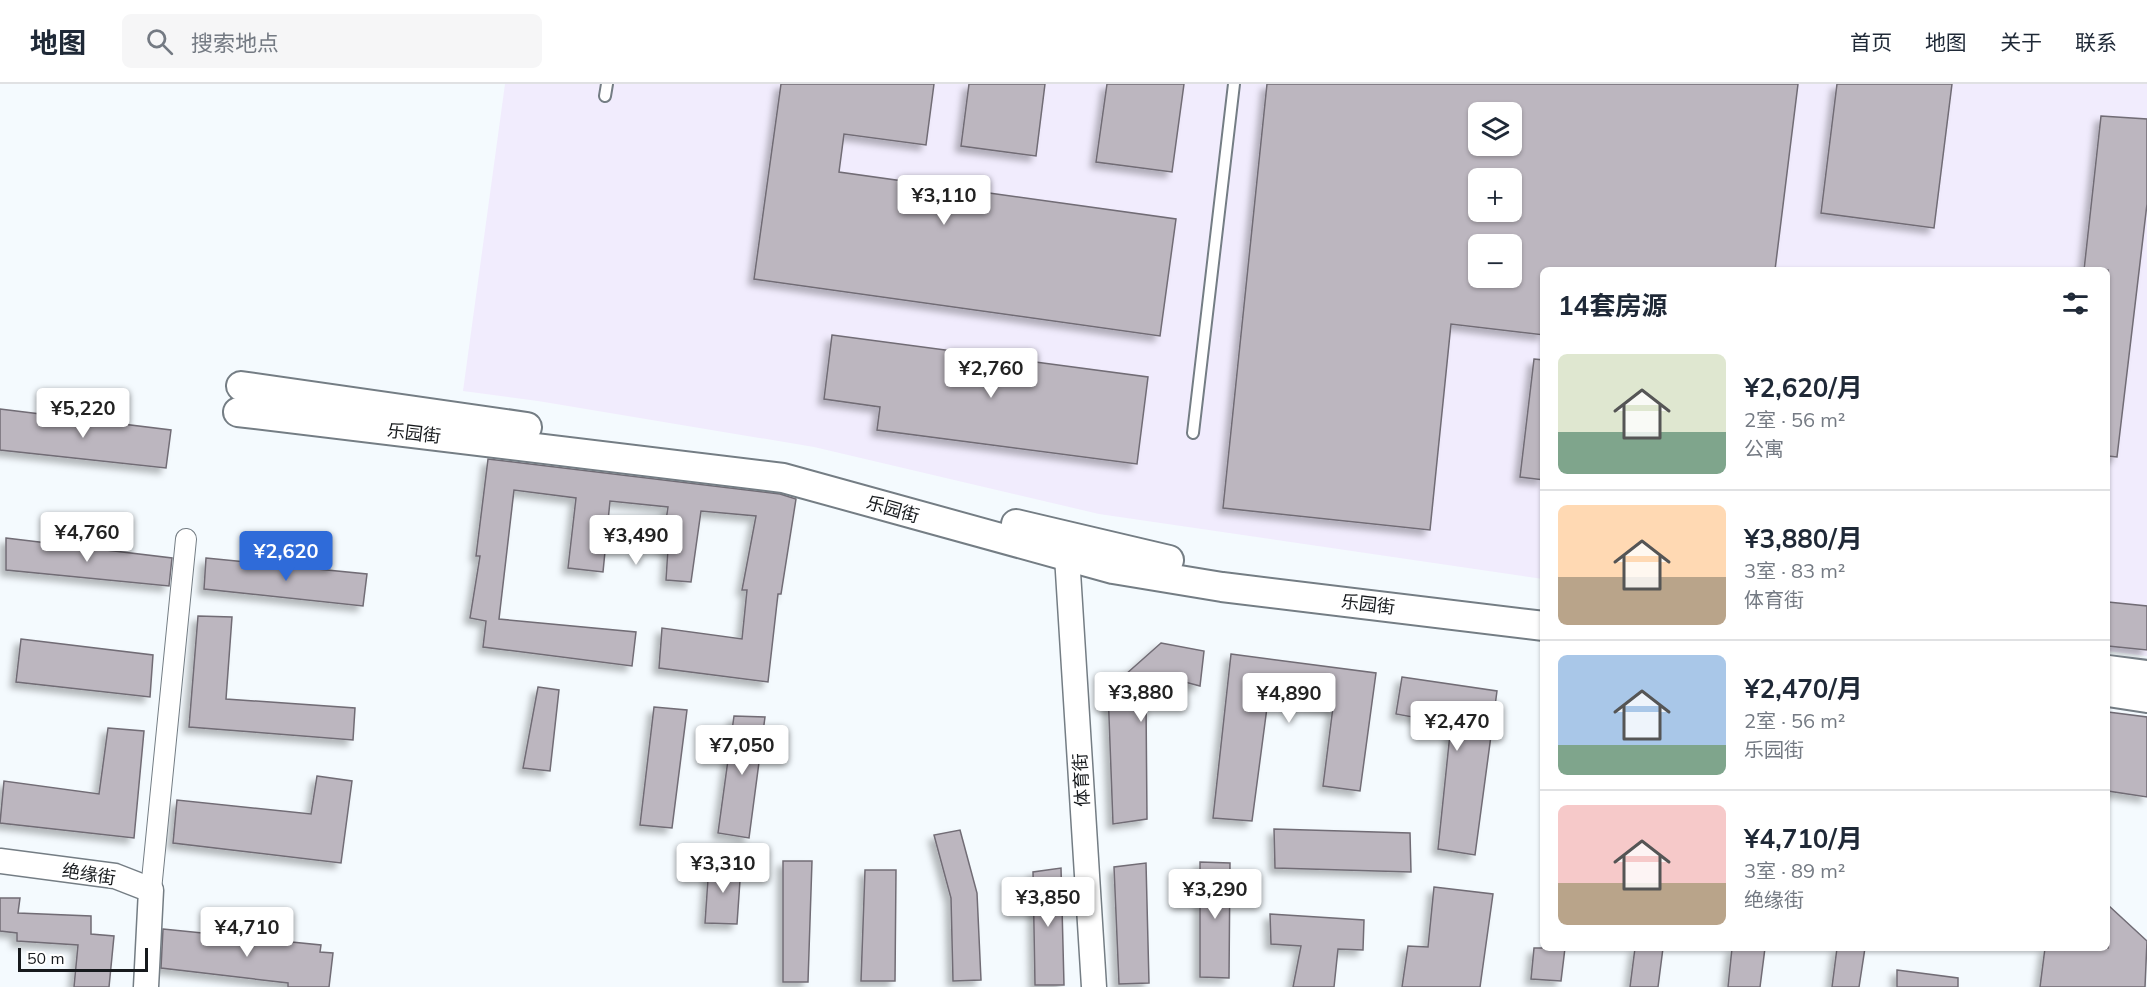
<!DOCTYPE html>
<html lang="zh">
<head>
<meta charset="utf-8">
<style>
  :root { --surface:#fff; --page:#f6f6f7; --text:#1f2937; --muted:#747a83; --line:#e0e1e3; --accent:#2f6bd9 }
  body { margin:0; font-family:Mulish,"Noto Sans SC",sans-serif; background:var(--page); color:var(--text); height:100vh; display:flex; flex-direction:column; font-size:22px; white-space:nowrap }
  * { box-sizing:border-box; margin:0 }
  p { font-size:20px; color:var(--muted) }
  .icon { flex:none; width:33px; height:33px; fill:none; stroke:currentColor; stroke-width:2; stroke-linecap:round; stroke-linejoin:round }
  .map { position:relative; flex:1; overflow:hidden }
  .drawer { position:absolute; left:1540px; top:183px; width:570px; height:684px; display:flex; flex-direction:column; background:var(--surface); border-radius:9px; box-shadow:0 2px 4px #0004 }
  .drawer>* { flex:none }
  .fabs { position:absolute; left:1468px; top:18px; display:grid; gap:12px }
  .fabs a { display:grid; place-items:center; width:54px; height:54px; border-radius:9px; background:var(--surface); box-shadow:0 2px 4px #0004; font-size:30px }
  .scale { position:absolute; left:18px; bottom:15px; width:130px; box-sizing:border-box; padding-left:6px; border:3px solid #171a1d; border-top:0; font-size:16px; line-height:21px; white-space:nowrap; color:#171a1d; -webkit-text-stroke:4px #fff; paint-order:stroke }
  .price { position:absolute; translate:-50% -51px; padding:0 14px; border-radius:6px; background:#fff; color:#222; font-size:20px; line-height:39px; filter:drop-shadow(0 2px 3px #0008) }
  .price::after { content:''; position:absolute; left:50%; top:36px; width:18px; height:14px; margin-left:-9px; background:inherit; clip-path:polygon(0 0,100% 0,50% 100%) }
  .price.selected { background:var(--accent); color:#fff }
  ul { padding:0; list-style:none }
  li { display:flex; align-items:center; gap:18px; height:150px; padding:0 18px }
  li+li { border-top:2px solid var(--line) }
  li span { display:grid; place-items:center; flex:none; width:168px; height:120px; border-radius:9px; color:#555 }
  li>.icon { margin-inline-start:auto }
  span .icon { width:72px; height:72px; fill:#fffc; stroke-width:1 }
  li b { font-size:26px }
  h2 { display:flex; justify-content:space-between; align-items:center; height:72px; padding:0 18px; font-size:26px }
  header { display:flex; align-items:center; gap:36px; box-sizing:border-box; height:84px; padding:0 30px; background:var(--surface); border-bottom:2px solid var(--line) }
  header strong { font-size:28px }
  nav { display:flex; gap:33px; margin-inline-start:auto; font-size:21px }
  .search { width:420px; height:54px; background:var(--page); display:flex; align-items:center; gap:15px; box-sizing:border-box; padding:0 21px; border-radius:9px; color:var(--muted); font-size:22px }
  .map>svg:first-child { display:block }
  .industrial { fill:#f1ecfd; fill-rule:evenodd }
  .building { fill:#bcb6bf; stroke:#716c75; stroke-width:1.5; fill-rule:evenodd; filter:url(#shadow) }
  .lines { fill:none; stroke-linecap:round; stroke-linejoin:round }
  .service-casing { stroke:#747d84; stroke-width:14 }
  .minor-casing { stroke:#747d84; stroke-width:22 }
  .tertiary-casing { stroke:#747d84; stroke-width:27 }
  .secondary-casing { stroke:#747d84; stroke-width:32 }
  .service { stroke:#fff; stroke-width:10 }
  .minor { stroke:#fff; stroke-width:20 }
  .tertiary { stroke:#fff; stroke-width:24 }
  .secondary { stroke:#fff; stroke-width:28 }
  .labels { text-anchor:middle; dominant-baseline:central; stroke-width:4.5; stroke-linejoin:round; paint-order:stroke }
  .street-label { font-size:18px; fill:#171a1d; stroke:#fff }
</style>
</head>
<body>
<header>
<strong>地图</strong>
<div class="search"><svg class="icon" aria-label="search" viewBox="0 0 24 24"><circle cx="10" cy="10" r="6"/><path d="M15 15l6 6"/></svg>搜索地点</div>
<nav><a>首页</a><a>地图</a><a>关于</a><a>联系</a></nav>
</header>
<div class="map">
<svg width="2147" height="903" viewBox="0 0 2147 903">
  <defs>
    <filter id="shadow"><feDropShadow dx="-5.5" dy="5.5" stdDeviation="3" flood-color="#0004"/></filter>
  </defs>
  <rect width="100%" height="100%" fill="#f4fafe"/>
  <!-- industrial -->
  <path class="industrial" d="M 505,0 L 2147,0 L 2147,572 L 2108,567 L 2108,186 L 1544,186 L 1543,495 L 1099,430 L 814,363 L 538,317 L 463,307 ZM 1479,28 L 1512,28 L 1512,62 L 1479,62 ZM 1479,94 L 1512,94 L 1512,128 L 1479,128 ZM 1479,160 L 1512,160 L 1512,194 L 1479,194 Z"/>
  <!-- building -->
  <g class="building">
    <polygon points="781,0 934,0 926,61 844,50 839,88 1176,135 1160,252 754,195"/>
    <polygon points="969,0 1045,0 1036,72 961,62"/>
    <polygon points="1107,0 1184,0 1172,88 1096,78"/>
    <path d="M 1267,0 L 1798,0 L 1775,186 L 1544,186 L 1544,251 L 1451,240 L 1430,446 L 1223,424 ZM 1473,28 L 1512,28 L 1512,62 L 1470,62 ZM 1479,94 L 1512,94 L 1512,128 L 1479,128 ZM 1479,160 L 1512,160 L 1512,194 L 1479,194 Z"/>
    <polygon points="1837,0 1952,0 1934,144 1821,129"/>
    <polygon points="2101,32 2147,35 2147,120 2117,373 2108,372 2108,186 2084,186"/>
    <polygon points="832,251 1148,293 1137,380 877,346 880,323 824,315"/>
    <polygon points="1534,275 1544,276 1544,396 1520,393"/>
    <polygon points="0,325 171,346 166,384 0,366"/>
    <polygon points="488,375 780,410 796,415 781,510 778,510 768,598 659,584 662,544 742,555 747,506 742,506 756,432 701,427 691,498 666,496 668,464 662,463 668,423 610,417 603,488 568,484 576,414 514,406 499,535 636,548 632,582 483,563 486,537 470,534 480,472 476,472"/>
    <polygon points="6,454 172,474 169,502 6,486"/>
    <polygon points="206,474 367,490 363,522 204,505"/>
    <polygon points="2108,518 2147,522 2147,566 2108,562"/>
    <polygon points="198,532 232,533 226,615 355,624 353,656 189,643"/>
    <polygon points="21,555 153,571 150,613 16,598"/>
    <polygon points="1161,559 1204,567 1200,602 1170,594 1146,618 1147,735 1113,740 1108,606"/>
    <polygon points="1231,570 1376,589 1360,707 1323,702 1333,623 1268,616 1252,737 1213,734"/>
    <polygon points="1402,593 1497,607 1475,771 1438,765 1451,640 1396,630"/>
    <polygon points="538,603 559,606 550,687 523,684"/>
    <polygon points="654,623 687,626 672,744 640,741"/>
    <polygon points="2108,628 2147,633 2147,713 2108,707"/>
    <polygon points="734,632 765,633 749,754 718,749"/>
    <polygon points="108,644 144,647 134,754 0,739 4,697 99,710"/>
    <polygon points="317,692 352,697 341,779 173,759 177,716 311,730"/>
    <polygon points="1274,745 1410,749 1411,788 1275,784"/>
    <polygon points="960,746 977,809 981,896 953,897 951,814 934,751"/>
    <polygon points="783,777 812,777 808,898 783,898"/>
    <polygon points="1200,778 1230,779 1229,894 1200,893"/>
    <polygon points="1146,779 1149,899 1119,900 1114,783"/>
    <polygon points="709,780 741,782 737,840 705,839"/>
    <polygon points="1061,784 1064,901 1035,901 1033,788"/>
    <polygon points="865,786 896,786 895,897 861,897"/>
    <polygon points="1434,803 1493,810 1480,903 1402,903 1408,862 1428,863"/>
    <polygon points="0,814 20,814 18,829 91,832 91,850 114,852 109,903 74,903 78,861 17,857 17,849 0,847"/>
    <polygon points="2108,821 2147,857 2145,903 2040,903 2045,864 2108,864"/>
    <polygon points="1270,830 1364,836 1363,866 1338,865 1334,903 1293,903 1301,862 1271,860"/>
    <polygon points="163,845 321,861 320,868 333,869 329,903 288,903 288,899 161,884"/>
    <polygon points="1534,864 1565,864 1561,897 1531,895"/>
    <polygon points="1635,864 1663,864 1658,903 1630,903"/>
    <polygon points="1732,864 1765,864 1760,903 1728,903"/>
    <polygon points="1837,864 1865,864 1859,903 1832,903"/>
    <polygon points="1897,886 1958,894 1958,903 1897,903"/>
  </g>
  <g class="lines">
    <!-- service casing -->
    <g class="service-casing">
      <g id="service">
        <polyline points="605,12 607,0"/>
        <polyline points="1193,349 1234,0"/>
      </g>
    </g>
    <!-- minor casing -->
    <g class="minor-casing">
      <polyline id="minor" points="151,806 186,455"/>
    </g>
    <!-- tertiary casing -->
    <g class="tertiary-casing">
      <g id="tertiary">
        <polyline points="1066,456 1094,903"/>
        <polyline points="0,777 115,792 151,806 146,903"/>
      </g>
    </g>
    <!-- secondary casing -->
    <g class="secondary-casing">
      <g id="secondary">
        <polyline points="241,302 527,343"/>
        <polyline points="238,328 783,394 1113,485 1222,503 1544,542"/>
        <polyline points="1016,440 1169,476"/>
        <polyline points="2108,586 2147,591"/>
        <polyline points="2108,608 2147,614"/>
      </g>
    </g>
    <!-- service -->
    <use href="#service" class="service"/>
    <!-- minor -->
    <use href="#minor" class="minor"/>
    <!-- tertiary -->
    <use href="#tertiary" class="tertiary"/>
    <!-- secondary -->
    <use href="#secondary" class="secondary"/>
  </g>
  <g class="labels">
    <!-- street labels -->
    <g class="street-label">
      <text transform="translate(414 349) rotate(7)">乐园街</text>
      <text transform="translate(893 425) rotate(16)">乐园街</text>
      <text transform="translate(1368 520) rotate(7)">乐园街</text>
      <text transform="translate(1081 696) rotate(-93)">体育街</text>
      <text transform="translate(89 790) rotate(9)">绝缘街</text>
    </g>
  </g>
</svg>
<div class="fabs">
<a><svg class="icon" aria-label="layers" viewBox="0 0 24 24"><path d="M12 4l9 5-9 5-9-5zM3 14l9 5 9-5"/></svg></a>
<a>+</a>
<a>−</a>
</div>
<div class="scale">50 m</div>
<b class="price" style="left:944px;top:142px">¥3,110</b>
<b class="price" style="left:991px;top:315px">¥2,760</b>
<b class="price" style="left:83px;top:355px">¥5,220</b>
<b class="price" style="left:87px;top:479px">¥4,760</b>
<b class="price" style="left:636px;top:482px">¥3,490</b>
<b class="price selected" style="left:286px;top:498px">¥2,620</b>
<b class="price" style="left:1141px;top:639px">¥3,880</b>
<b class="price" style="left:1289px;top:640px">¥4,890</b>
<b class="price" style="left:1457px;top:668px">¥2,470</b>
<b class="price" style="left:742px;top:692px">¥7,050</b>
<b class="price" style="left:723px;top:810px">¥3,310</b>
<b class="price" style="left:1215px;top:836px">¥3,290</b>
<b class="price" style="left:1048px;top:844px">¥3,850</b>
<b class="price" style="left:247px;top:874px">¥4,710</b>
<section class="drawer">
<h2>14套房源<svg class="icon" aria-label="filters" viewBox="0 0 24 24"><path d="M4 7h16M4 17h16"/><circle cx="9" cy="7" r="2"/><circle cx="15" cy="17" r="2"/></svg></h2>
<ul>
<li><span style="background:linear-gradient(#dfe7d0 65%,#7fa58c 0)"><svg class="icon" aria-label="home" viewBox="0 0 24 24"><path d="M3 11l9-7 9 7M6 9v11h12V9"/></svg></span><div><b>¥2,620/月</b><p>2室 · 56 m²</p><p>公寓</p></div></li>
<li><span style="background:linear-gradient(#ffd9b3 60%,#b9a48a 0)"><svg class="icon" aria-label="home" viewBox="0 0 24 24"><path d="M3 11l9-7 9 7M6 9v11h12V9"/></svg></span><div><b>¥3,880/月</b><p>3室 · 83 m²</p><p>体育街</p></div></li>
<li><span style="background:linear-gradient(#a9c7e8 75%,#7fa58c 0)"><svg class="icon" aria-label="home" viewBox="0 0 24 24"><path d="M3 11l9-7 9 7M6 9v11h12V9"/></svg></span><div><b>¥2,470/月</b><p>2室 · 56 m²</p><p>乐园街</p></div></li>
<li><span style="background:linear-gradient(#f6c9c9 65%,#b9a48a 0)"><svg class="icon" aria-label="home" viewBox="0 0 24 24"><path d="M3 11l9-7 9 7M6 9v11h12V9"/></svg></span><div><b>¥4,710/月</b><p>3室 · 89 m²</p><p>绝缘街</p></div></li>
</ul>
</section>
</div>
</body>
</html>
